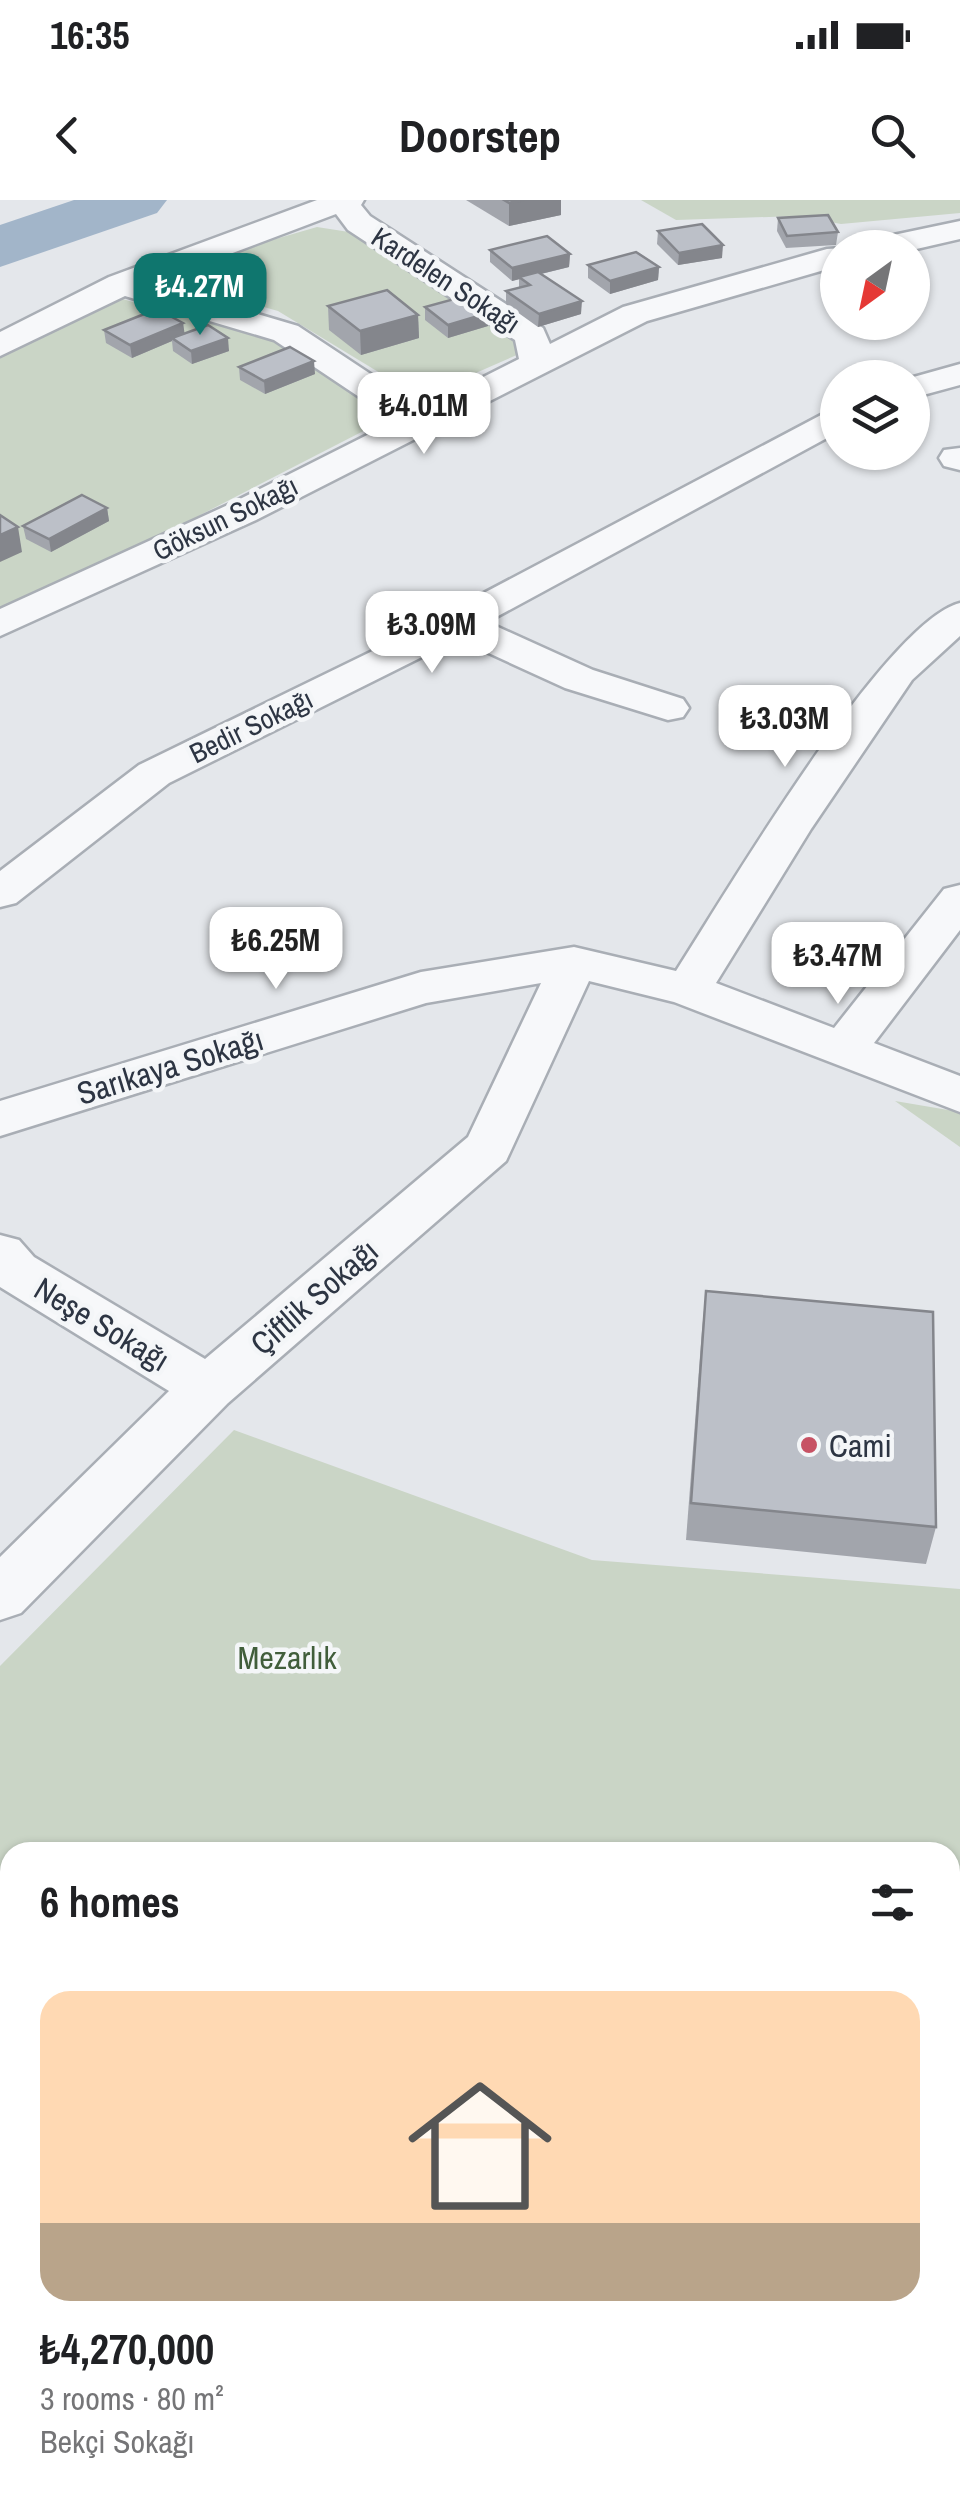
<!DOCTYPE html>
<html lang="en">
<head>
<meta charset="utf-8">
<style>
  :root { --surface:#fff; --page:#f6f6f6; --text:#202124; --muted:#757577; --line:#e0e0e0; --accent:#0f766e }
  body { margin:0; font-family:"Archivo Narrow",sans-serif; background:var(--page); color:var(--text); height:100vh; display:flex; flex-direction:column; font-size:38px; white-space:nowrap }
  * { box-sizing:border-box; margin:0 }
  p { font-size:32px; color:var(--muted) }
  .icon { flex:none; width:55px; height:55px; fill:none; stroke:currentColor; stroke-width:2; stroke-linecap:round; stroke-linejoin:round }
  .map { position:relative; flex:1; overflow:hidden }
  .sheet { position:absolute; left:0px; top:1642px; width:960px; height:672px; display:flex; flex-direction:column; background:var(--surface); border-radius:30px 30px 0 0; box-shadow:0 2px 8px #0004 }
  .sheet>* { flex:none }
  .needle { width:65px; rotate:213deg }
  .tools { position:absolute; left:820px; top:30px; display:grid; gap:20px }
  .tools a { display:grid; place-items:center; width:110px; height:110px; border-radius:50%; background:var(--surface); box-shadow:0 2px 8px #0004; font-size:50px }
  .price { position:absolute; translate:-50% -85px; padding:0 22px; border-radius:20px; background:#fff; color:#222; font-size:32px; line-height:65px; filter:drop-shadow(0 2px 5px #0008) }
  .price::after { content:''; position:absolute; left:50%; top:60px; width:30px; height:22px; margin-left:-15px; background:inherit; clip-path:polygon(0 0,100% 0,50% 100%) }
  .price.active { background:var(--accent); color:#fff }
  ul { padding:0; list-style:none }
  li { display:grid; align-content:center; gap:20px; height:530px; padding:0 40px }
  li+li { border-top:2px solid var(--line) }
  li span { display:grid; place-items:center; height:310px; border-radius:30px; color:#555 }
  li>.icon { margin-inline-start:auto }
  span .icon { width:180px; height:180px; fill:#fffc; stroke-width:1 }
  li b { font-size:42px }
  h2 { display:flex; justify-content:space-between; align-items:center; height:120px; padding:0 40px; font-size:42px }
  .status { display:flex; justify-content:space-between; align-items:center; height:70px; padding:0 50px; background:var(--surface); direction:ltr }
  .status svg { height:28px; fill:currentColor }
  header { display:flex; justify-content:space-between; align-items:center; height:130px; padding:0 40px; background:var(--surface); font-size:45px; font-weight:700 }
  .map>svg:first-child { display:block }
  .green { fill:#cad5c6; fill-rule:evenodd }
  .lines { fill:none; stroke-linecap:round; stroke-linejoin:round }
  .river { fill:#a2b5c9; fill-rule:evenodd }
  .minor-casing { stroke:#a9aeb5; stroke-width:5 }
  .minor { fill:#f7f8fa; fill-rule:evenodd }
  .wall { fill:#a2a5ac }
  .shaded-wall { fill:#84868c }
  .building { fill:#bcc0c8; stroke:#84868c; stroke-width:2.5 }
  .poi-dot { fill:#c75264; stroke:#f4f6f8; stroke-width:4 }
  .labels { text-anchor:middle; dominant-baseline:central; stroke-width:9; stroke-linejoin:round; paint-order:stroke }
  .far-street-label { font-size:28px; fill:#2d3543; stroke:#f4f6f8 }
  .street-label { font-size:32px; fill:#2d3543; stroke:#f4f6f8 }
  .poi-label { font-size:32px; fill:#2d3543; stroke:#f4f6f8; text-anchor:start }
  .park-label { font-size:32px; fill:#415e3b; stroke:#f4f6f8 }
</style>
</head>
<body>
<div class="status"><b>16:35</b><svg viewBox="0 0 49 12"><path d="M0 12V9h3v3zM5 12V6h3v6zM10 12V3h3v9zM15 12V0h3v12zM26 1h20v11H26zM47 4h2v5h-2z"/></svg></div>
<header><svg class="icon" aria-label="back" viewBox="0 0 24 24"><path d="M15 5l-7 7 7 7"/></svg>Doorstep<svg class="icon" aria-label="search" viewBox="0 0 24 24"><circle cx="10" cy="10" r="6"/><path d="M15 15l6 6"/></svg></header>
<div class="map">
<svg width="960" height="2314" viewBox="0 0 960 2314">
  <rect width="100%" height="100%" fill="#e4e7eb"/>
  <!-- green -->
  <g class="green">
    <polygon points="641,0 960,0 960,13 841,24 797,16 676,20"/>
    <polygon points="317,27 349,32 513,139 519,154 430,193 408,190 278,111 170,81 182,66"/>
    <polygon points="115,97 285,143 378,210 377,224 177,327 0,409 0,155"/>
    <polygon points="895,901 960,912 960,947"/>
    <path d="M 234,1230 L 592,1360 L 960,1389 L 960,2314 L 0,2314 L 0,1466 ZM 10,1652 L 950,1652 L 950,2305 L 10,2305 Z"/>
  </g>
  <g class="lines">
    <!-- river -->
    <polygon class="river" points="74,0 167,0 157,13 0,67 0,25"/>
    <!-- minor casing -->
    <g class="minor-casing">
      <g id="minor">
        <path d="M 317,0 L 364,0 L 361,5 L 370,16 L 543,128 L 550,144 L 623,107 L 827,49 L 843,48 L 838,48 L 838,66 L 647,121 L 256,320 L 0,436 L 0,409 L 230,304 L 395,221 L 274,140 L 125,96 L 0,156 L 0,132 L 109,77 ZM 336,14 L 348,30 L 515,140 L 519,159 L 422,208 L 298,126 L 153,83 Z"/>
        <polygon points="960,21 960,39 912,50 860,48 865,41"/>
        <polygon points="960,164 960,185 912,198 910,178"/>
        <polygon points="838,206 838,232 487,422 593,470 683,499 689,508 683,517 668,520 565,488 458,439 169,583 16,703 0,707 0,671 139,565 391,442"/>
        <polygon points="960,248 960,270 944,266 939,258 944,250"/>
        <path d="M 960,403 L 960,436 L 912,480 L 811,629 L 716,783 L 834,828 L 944,689 L 960,685 L 960,730 L 874,843 L 960,876 L 960,912 L 674,802 L 589,781 L 506,961 L 228,1203 L 21,1413 L 0,1420 L 0,1357 L 169,1191 L 0,1087 L 0,1035 L 19,1040 L 34,1057 L 205,1159 L 468,937 L 541,783 L 426,803 L 0,936 L 0,901 L 421,772 L 574,747 L 676,771 C 723,698 885,422 960,403 Z"/>
      </g>
    </g>
    <!-- minor -->
    <use href="#minor" class="minor"/>
  </g>
  <!-- wall -->
  <g class="wall">
    <polygon points="466,0 561,0 561,15 509,26"/>
    <polygon points="778,18 838,32 836,45 786,48 777,31"/>
    <polygon points="658,31 722,58 678,65 657,44"/>
    <polygon points="490,50 570,54 569,67 541,74 581,114 538,127 506,104 506,91 519,88 519,79 512,81 490,62"/>
    <polygon points="588,65 659,67 658,80 610,94 588,78"/>
    <polygon points="328,106 418,115 419,138 361,155 329,130"/>
    <polygon points="425,107 488,126 448,138 425,120"/>
    <polygon points="183,123 184,134 229,151 192,164 173,151 172,141 132,158 106,143 104,130"/>
    <polygon points="239,167 315,174 265,194 240,180"/>
    <polygon points="107,308 109,321 51,352 26,339 23,326"/>
    <polygon points="706,1091 936,1327 926,1364 686,1340 702,1130"/>
  </g>
  <!-- shaded-wall -->
  <g class="shaded-wall">
    <polygon points="524,0 561,0 561,15 509,26 509,3"/>
    <polygon points="723,45 722,58 678,65 679,53"/>
    <polygon points="570,54 569,67 512,81 512,68"/>
    <polygon points="659,67 658,80 610,94 610,81"/>
    <polygon points="582,101 581,114 538,127 539,114"/>
    <polygon points="488,113 488,126 448,138 448,125"/>
    <polygon points="418,115 419,138 361,155 360,131"/>
    <polygon points="183,123 185,136 172,138 172,141 132,158 130,145"/>
    <polygon points="228,138 229,151 192,164 191,151"/>
    <polygon points="314,161 315,174 265,194 264,181"/>
    <polygon points="107,308 109,321 51,352 49,339"/>
    <polygon points="18,327 22,352 0,362 0,335"/>
  </g>
  <!-- building -->
  <g class="building">
    <polygon points="504,0 524,0 509,3"/>
    <polygon points="828,15 838,32 787,36 778,18"/>
    <polygon points="702,24 723,45 679,53 658,31"/>
    <polygon points="547,36 570,54 512,68 490,50"/>
    <polygon points="636,52 659,67 610,81 588,65"/>
    <polygon points="538,72 582,101 539,114 506,91 530,85 519,77"/>
    <polygon points="387,90 418,115 360,131 328,106"/>
    <polygon points="465,96 488,113 448,125 425,107"/>
    <polygon points="157,109 183,123 130,145 104,130"/>
    <polygon points="208,125 228,138 191,151 172,138"/>
    <polygon points="290,147 314,161 264,181 239,167"/>
    <polygon points="82,295 107,308 49,339 23,326"/>
    <polygon points="0,315 18,327 0,335"/>
    <polygon points="706,1091 933,1112 936,1327 691,1303"/>
  </g>
  <!-- markers -->
  <circle class="poi-dot" cx="809" cy="1245" r="10"/>
  <g class="labels">
    <!-- far-street labels -->
    <g class="far-street-label">
      <text transform="translate(446 80) rotate(33)">Kardelen Sokağı</text>
      <text transform="translate(225 318) rotate(-26)">Göksun Sokağı</text>
      <text transform="translate(251 526) rotate(-26)">Bedir Sokağı</text>
    </g>
    <!-- street labels -->
    <g class="street-label">
      <text transform="translate(170 866) rotate(-17)">Sarıkaya Sokağı</text>
      <text transform="translate(314 1097) rotate(-41)">Çiftlik Sokağı</text>
      <text transform="translate(102 1124) rotate(31)">Neşe Sokağı</text>
    </g>
    <!-- poi labels -->
    <g class="poi-label">
      <text x="829" y="1245">Cami</text>
    </g>
    <!-- park labels -->
    <g class="park-label">
      <text x="287" y="1457">Mezarlık</text>
    </g>
  </g>
</svg>
<div class="tools">
<a><svg class="needle" viewBox="-14 -14 28 28"><path d="M0-13l5 13h-10z" fill="#e53935"/><path d="M0 13l5-13h-10z" fill="#757577"/></svg></a>
<a><svg class="icon" aria-label="layers" viewBox="0 0 24 24"><path d="M12 4l9 5-9 5-9-5zM3 14l9 5 9-5"/></svg></a>
</div>
<b class="price active" style="left:200px;top:138px">₺4.27M</b>
<b class="price" style="left:424px;top:257px">₺4.01M</b>
<b class="price" style="left:432px;top:476px">₺3.09M</b>
<b class="price" style="left:785px;top:570px">₺3.03M</b>
<b class="price" style="left:276px;top:792px">₺6.25M</b>
<b class="price" style="left:838px;top:807px">₺3.47M</b>
<section class="sheet">
<h2>6 homes<svg class="icon" aria-label="filters" viewBox="0 0 24 24"><path d="M4 7h16M4 17h16"/><circle cx="9" cy="7" r="2"/><circle cx="15" cy="17" r="2"/></svg></h2>
<ul>
<li><span style="background:linear-gradient(#ffd9b3 75%,#b9a48a 0)"><svg class="icon" aria-label="home" viewBox="0 0 24 24"><path d="M3 11l9-7 9 7M6 9v11h12V9"/></svg></span><div><b>₺4,270,000</b><p>3 rooms · 80 m²</p><p>Bekçi Sokağı</p></div></li>
</ul>
</section>
</div>
</body>
</html>
